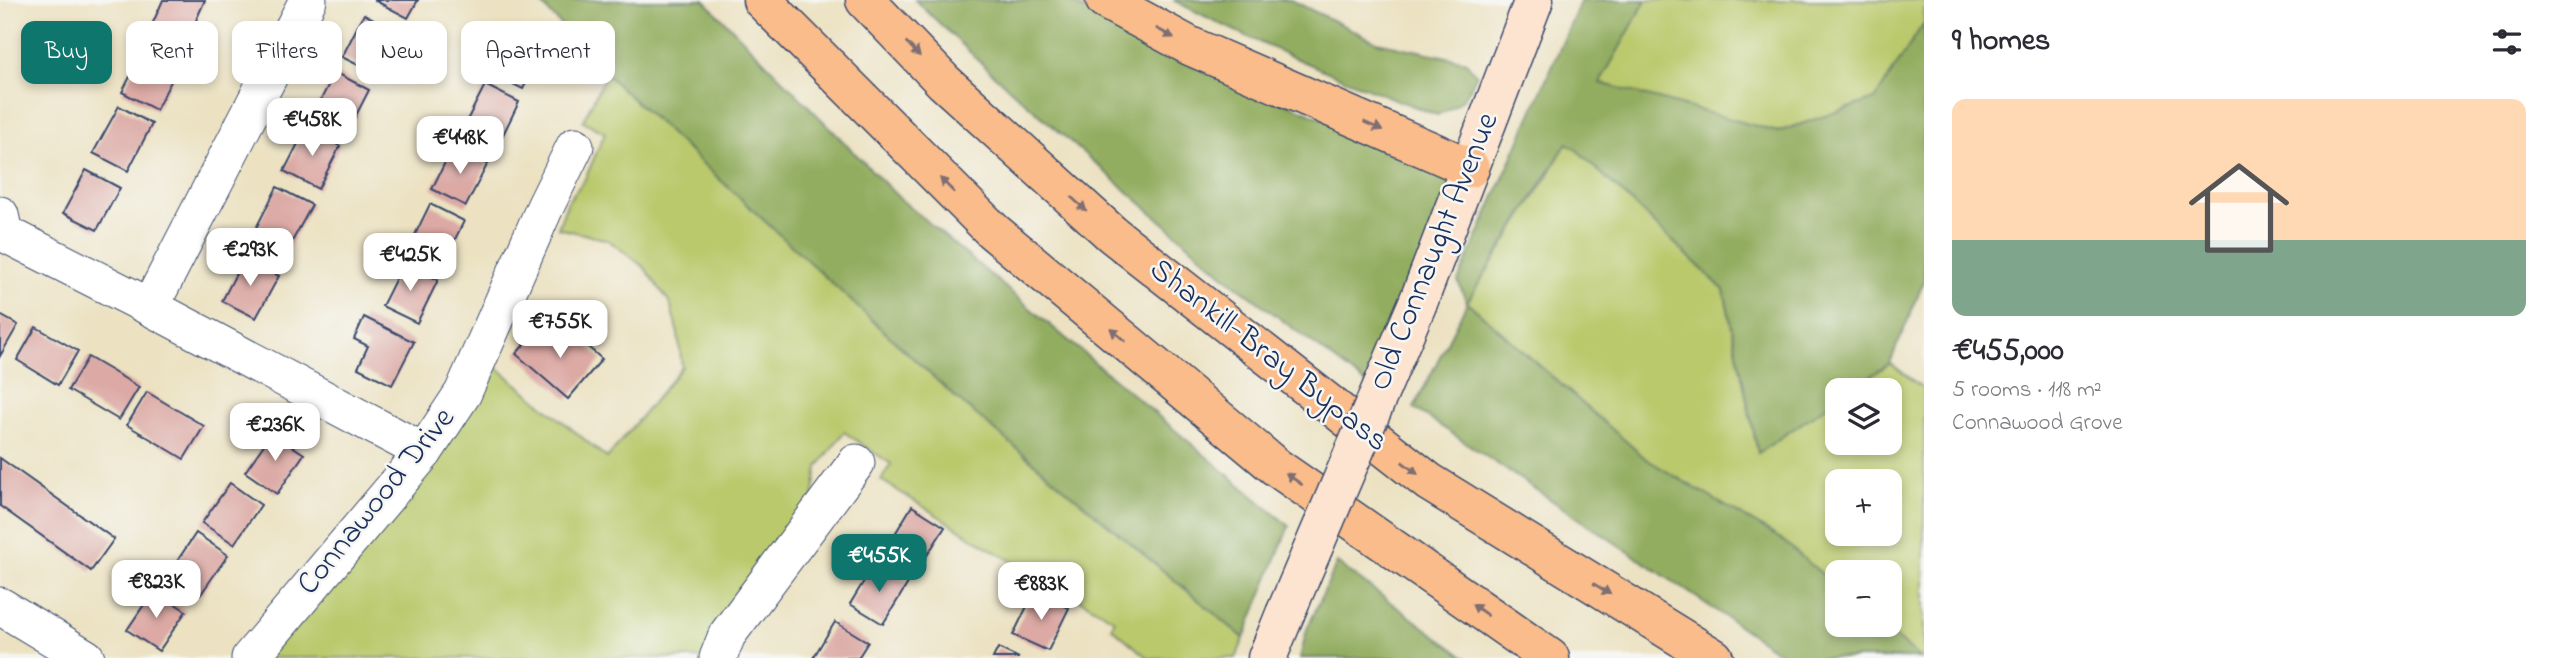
<!DOCTYPE html>
<html lang="en">
<head>
<meta charset="utf-8">
<style>
  :root { --surface:#fff; --page:#f2f2f3; --text:#2b2b33; --muted:#7c7c81; --accent:#0f766e }
  body { margin:0; font-family:"Indie Flower",sans-serif; background:var(--page); color:var(--text); height:100vh; display:flex; flex-direction:column; font-size:26px; white-space:nowrap }
  * { box-sizing:border-box; margin:0 }
  p { font-size:23px; color:var(--muted) }
  .icon { flex:none; width:38px; height:38px; fill:none; stroke:currentColor; stroke-width:2; stroke-linecap:round; stroke-linejoin:round }
  .map { position:relative; flex:1; overflow:hidden }
  .sheet { display:flex; flex-direction:column; background:var(--surface); width:630px }
  .sheet>* { flex:none }
  .top-card { position:absolute; left:21px; top:21px; width:665px; height:63px; display:flex; gap:14px }
  .buttons { position:absolute; left:1825px; top:378px; display:grid; gap:14px }
  .buttons a { display:grid; place-items:center; width:77px; height:77px; border-radius:14px; background:var(--surface); box-shadow:0 4px 10px #0003; font-size:35px }
  .price { position:absolute; translate:-50% -60px; padding:0 16px; border-radius:14px; background:#fff; color:#222; font-size:23px; line-height:46px; filter:drop-shadow(0 2px 4px #0008) }
  .price::after { content:''; position:absolute; left:50%; top:42px; width:21px; height:16px; margin-left:-10px; background:inherit; clip-path:polygon(0 0,100% 0,50% 100%) }
  .price.on { background:var(--accent); color:#fff }
  ul { padding:0; list-style:none }
  li { display:grid; align-content:center; gap:14px; height:371px; padding:0 28px }
  li span { display:grid; place-items:center; height:217px; border-radius:14px; color:#555 }
  li>.icon { margin-inline-start:auto }
  span .icon { width:126px; height:126px; fill:#fffc; stroke-width:1 }
  li b { font-size:30px }
  h2 { display:flex; justify-content:space-between; align-items:center; height:84px; padding:0 28px; font-size:30px }
  .chip { padding:0 24px; border-radius:14px; background:var(--surface); box-shadow:0 4px 10px #0003; font-size:24px; line-height:63px }
  .chip.on { background:var(--accent); color:#fff }
  main { display:flex; flex:1; min-height:0 }
  .map>svg:first-child { display:block }
  .green { fill:#bac96c; stroke:#6a7c65; stroke-width:2; fill-rule:evenodd }
  .forest { fill:#93ad60; stroke:#576e5f; stroke-width:2 }
  .building { fill:#dca9a4 }
  .lines { fill:none; stroke-linecap:round; stroke-linejoin:round }
  .street-casing { stroke:#3a4a6d; stroke-width:39 }
  .secondary-casing { stroke:#3a4a6d; stroke-width:41 }
  .highway-casing { stroke:#3a4a6d; stroke-width:41 }
  .street { stroke:#fff; stroke-width:37 }
  .secondary { stroke:#fde4d0; stroke-width:38 }
  .highway { stroke:#f9bc8a; stroke-width:38 }
  .secondary-bridge-casing { stroke:#3a4a6d; stroke-width:41; stroke-linecap:butt }
  .secondary-bridge { stroke:#fde4d0; stroke-width:38 }
  .oneway { fill:#7f6e72 }
  .labels { text-anchor:middle; dominant-baseline:central; stroke-width:5; stroke-linejoin:round; paint-order:stroke }
  .street-label { font-size:32px; fill:#1b2f5e; stroke:#f6f6f2 }
</style>
</head>
<body>
<main>
<div class="map">
<svg width="1924" height="658" viewBox="0 0 1924 658">
  <rect width="100%" height="100%" fill="#f6f6f2"/>
  <filter id="ink" filterUnits="userSpaceOnUse"><feTurbulence type="fractalNoise" baseFrequency=".0143" numOctaves="2"/><feDisplacementMap in="SourceGraphic" scale="14" xChannelSelector="R" yChannelSelector="G"/><feConvolveMatrix kernelMatrix="1 2 1 2 8 2 1 2 1" color-interpolation-filters="sRGB"/></filter>
  <filter id="wash" filterUnits="userSpaceOnUse"><feTurbulence type="fractalNoise" baseFrequency=".00686" numOctaves="4" result="noise"/><feDisplacementMap in="SourceGraphic" scale="28" xChannelSelector="R" yChannelSelector="G"/><feGaussianBlur stdDeviation="1.57" result="paint"/><feColorMatrix in="noise" values="0 0 0 0 0 0 0 0 0 0 0 0 0 0 0 0 0 1.4 0 .05"/><feComposite in="paint" operator="in"/></filter>
  <g filter="url(#wash)">
    <rect width="100%" height="100%" fill="#ece2c2"/>
    <!-- green -->
    <g class="green">
      <path d="M 1646,0 L 1924,0 L 1924,23 L 1875,99 L 1778,132 L 1614,88 L 1579,152 L 1724,290 L 1758,453 L 1837,399 L 1838,443 L 1890,443 L 1890,390 L 1850,390 L 1890,363 L 1924,389 L 1924,658 L 1919,658 L 1881,625 L 1890,625 L 1890,572 L 1838,572 L 1837,587 L 1781,539 L 1646,459 L 1467,302 L 1548,176 ZM 1838,481 L 1890,481 L 1890,534 L 1838,534 Z"/>
      <polygon points="606,74 954,396 1244,638 1236,658 1148,658 1111,627 1115,620 989,548 881,480 891,464 844,432 818,467 813,498 704,658 263,658 495,366 607,458 682,367 678,334 670,303 644,267 608,240 558,228 568,201 585,179 605,133 583,121"/>
    </g>
    <!-- forest -->
    <g class="forest">
      <polygon points="538,0 704,0 899,198 1289,526 1244,638 954,396 606,74"/>
      <polygon points="915,0 1067,0 1155,50 1307,112 1457,182 1368,385 1228,279 995,76"/>
      <path d="M 1173,0 L 1291,0 L 1377,42 L 1465,61 L 1477,75 C 1466,98 1461,105 1437,115 C 1347,82 1258,44 1173,0 Z"/>
      <polygon points="1581,0 1646,0 1600,83 1778,132 1875,99 1924,23 1924,281 1890,363 1850,390 1838,390 1837,399 1758,453 1724,290 1579,152 1567,143 1467,302 1646,459 1781,539 1837,587 1838,625 1881,625 1920,658 1787,658 1414,408 1467,303 1458,281"/>
      <polygon points="1337,563 1466,658 1300,658 1307,629"/>
    </g>
    <g id="blocks">
      <!-- building -->
      <g class="building">
        <polygon points="163,0 205,0 182,52 147,36"/>
        <polygon points="374,0 418,0 408,18"/>
        <polygon points="364,14 398,32 376,74 342,57"/>
        <polygon points="508,27 545,46 523,89 472,64 488,33 501,40"/>
        <polygon points="144,50 178,68 156,110 122,92"/>
        <polygon points="335,72 369,90 347,133 313,115"/>
        <polygon points="485,85 519,102 498,145 463,128"/>
        <polygon points="119,106 152,124 128,171 93,153"/>
        <polygon points="306,128 340,146 318,189 284,171"/>
        <polygon points="453,146 488,163 466,206 432,189"/>
        <polygon points="86,170 120,188 97,230 63,213"/>
        <polygon points="277,187 312,205 289,247 255,230"/>
        <polygon points="430,204 464,221 443,264 409,247"/>
        <polygon points="244,258 279,276 256,318 222,301"/>
        <polygon points="404,262 438,280 417,323 382,306"/>
        <polygon points="0,315 18,325 0,356"/>
        <polygon points="364,317 414,342 392,385 358,368 368,346 354,339"/>
        <polygon points="36,327 78,351 58,385 17,360"/>
        <polygon points="539,328 555,342 566,328 602,359 568,399 516,354"/>
        <polygon points="88,357 139,387 119,420 68,390"/>
        <polygon points="147,392 204,426 184,459 127,425"/>
        <polygon points="272,433 304,454 277,494 245,472"/>
        <polygon points="0,458 114,539 91,571 0,506"/>
        <polygon points="230,483 261,505 234,544 202,523"/>
        <polygon points="912,506 945,527 919,568 887,547"/>
        <polygon points="196,533 228,555 201,594 169,573"/>
        <polygon points="875,563 908,583 883,624 850,604"/>
        <polygon points="154,590 186,611 159,651 127,630"/>
        <polygon points="1034,592 1069,608 1048,651 1013,635"/>
        <polygon points="835,622 868,642 858,658 813,658"/>
        <polygon points="998,648 1019,658 993,658"/>
      </g>
    </g>
  </g>
  <g filter="url(#ink)">
    <use href="#blocks" fill-opacity="0" stroke="#3a4a6d" stroke-width="2"/>
    <g class="lines">
      <!-- street casing -->
      <g class="street-casing">
        <g id="street">
          <polyline points="0,215 4,233 150,307 424,452"/>
          <polyline points="150,307 308,0"/>
          <polyline points="0,606 86,658"/>
          <polyline points="250,658 424,452 463,393 545,207 575,146"/>
          <polyline points="718,658 727,635 856,463"/>
        </g>
      </g>
      <!-- secondary casing -->
      <g class="secondary-casing">
        <g id="secondary">
          <polyline points="1419,300 1534,0"/>
          <polyline points="1267,658 1285,614"/>
        </g>
      </g>
      <!-- highway casing -->
      <g class="highway-casing">
        <g id="highway">
          <polyline points="762,0 993,231 1276,467 1550,658"/>
          <polyline points="865,0 944,82 1112,234 1429,482 1714,658"/>
          <polyline points="1105,0 1190,46 1470,168"/>
        </g>
      </g>
      <!-- street -->
      <use href="#street" class="street"/>
      <!-- secondary -->
      <use href="#secondary" class="secondary"/>
      <!-- highway -->
      <use href="#highway" class="highway"/>
      <!-- secondary-bridge casing -->
      <g class="secondary-bridge-casing">
        <polyline id="secondary-bridge" points="1285,614 1419,300"/>
      </g>
      <!-- secondary-bridge -->
      <use href="#secondary-bridge" class="secondary-bridge"/>
    </g>
    <!-- one-way arrows -->
    <defs><path id="oneway-solid" d="M-6-.8H1V-3.2L6.5 0L1 3.2V.8H-6Z" transform="scale(1.75)"/></defs>
    <g class="oneway">
      <use href="#oneway-solid" transform="translate(1165 33) rotate(29)"/>
      <use href="#oneway-solid" transform="translate(913 49) rotate(46)"/>
      <use href="#oneway-solid" transform="translate(1373 126) rotate(24)"/>
      <use href="#oneway-solid" transform="translate(947 185) rotate(-135)"/>
      <use href="#oneway-solid" transform="translate(1079 204) rotate(42)"/>
      <use href="#oneway-solid" transform="translate(1118 335) rotate(-140)"/>
      <use href="#oneway-solid" transform="translate(1410 468) rotate(38)"/>
      <use href="#oneway-solid" transform="translate(1294 479) rotate(-145)"/>
      <use href="#oneway-solid" transform="translate(1602 589) rotate(32)"/>
      <use href="#oneway-solid" transform="translate(1480 610) rotate(-145)"/>
    </g>
  </g>
  <g class="labels">
    <!-- street labels -->
    <g class="street-label">
      <text transform="translate(1435 252) rotate(-68)">Old Connaught Avenue</text>
      <text transform="translate(1268 356) rotate(38)">Shankill-Bray Bypass</text>
      <text transform="translate(377 502) rotate(-51)">Connawood Drive</text>
    </g>
  </g>
</svg>
<div class="buttons">
<a><svg class="icon" aria-label="layers" viewBox="0 0 24 24"><path d="M12 4l9 5-9 5-9-5zM3 14l9 5 9-5"/></svg></a>
<a>+</a>
<a>−</a>
</div>
<b class="price" style="left:312px;top:158px">€458K</b>
<b class="price" style="left:460px;top:176px">€448K</b>
<b class="price" style="left:250px;top:288px">€293K</b>
<b class="price" style="left:410px;top:293px">€425K</b>
<b class="price" style="left:560px;top:360px">€755K</b>
<b class="price" style="left:275px;top:463px">€236K</b>
<b class="price on" style="left:879px;top:594px">€455K</b>
<b class="price" style="left:156px;top:620px">€823K</b>
<b class="price" style="left:1041px;top:622px">€883K</b>
<div class="top-card">
<a class="chip on">Buy</a>
<a class="chip">Rent</a>
<a class="chip">Filters</a>
<a class="chip">New</a>
<a class="chip">Apartment</a>
</div>
</div>
<section class="sheet">
<h2>9 homes<svg class="icon" aria-label="filters" viewBox="0 0 24 24"><path d="M4 7h16M4 17h16"/><circle cx="9" cy="7" r="2"/><circle cx="15" cy="17" r="2"/></svg></h2>
<ul>
<li><span style="background:linear-gradient(#ffd9b3 65%,#7fa58c 0)"><svg class="icon" aria-label="home" viewBox="0 0 24 24"><path d="M3 11l9-7 9 7M6 9v11h12V9"/></svg></span><div><b>€455,000</b><p>5 rooms · 118 m²</p><p>Connawood Grove</p></div></li>
</ul>
</section>
</main>
</body>
</html>
